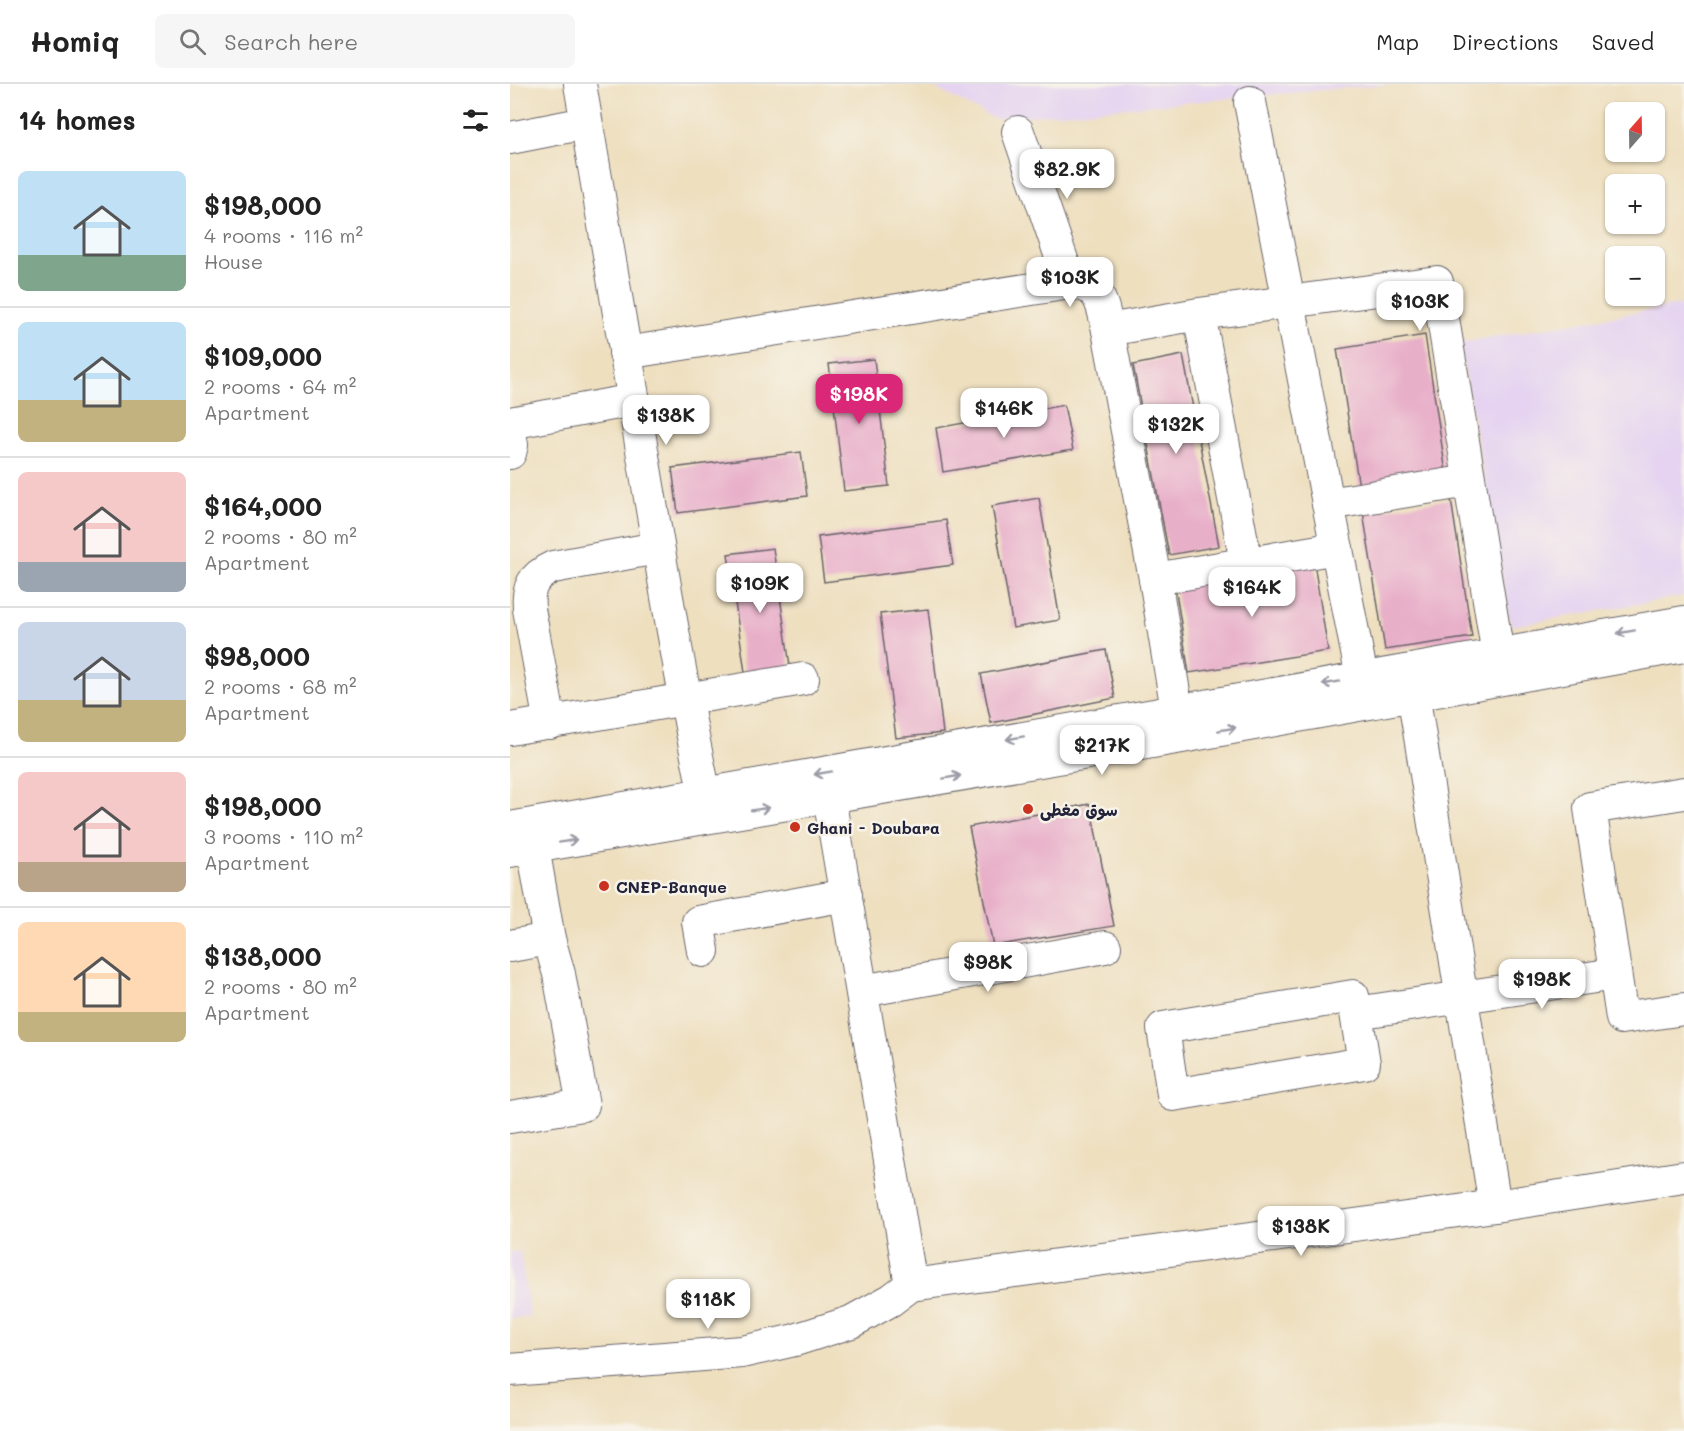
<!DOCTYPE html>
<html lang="en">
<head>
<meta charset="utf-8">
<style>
  :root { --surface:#fff; --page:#f6f6f6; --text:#222; --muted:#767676; --line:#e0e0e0; --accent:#db2777 }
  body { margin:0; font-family:Mali,"Playpen Sans Arabic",sans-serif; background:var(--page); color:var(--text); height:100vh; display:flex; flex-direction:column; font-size:22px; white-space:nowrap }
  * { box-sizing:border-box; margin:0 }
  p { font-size:20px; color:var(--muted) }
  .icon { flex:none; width:33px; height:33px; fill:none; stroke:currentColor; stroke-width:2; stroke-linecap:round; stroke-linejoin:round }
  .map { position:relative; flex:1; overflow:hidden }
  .panel { display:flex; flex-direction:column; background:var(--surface); width:510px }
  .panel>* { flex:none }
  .needle { width:39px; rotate:20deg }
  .fabs { position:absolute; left:1095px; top:18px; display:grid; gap:12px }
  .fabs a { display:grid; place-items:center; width:60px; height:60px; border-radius:9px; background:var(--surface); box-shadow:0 2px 4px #0004; font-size:30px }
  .price { position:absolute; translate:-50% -51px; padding:0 14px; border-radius:12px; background:#fff; color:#222; font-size:20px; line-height:39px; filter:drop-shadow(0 2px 3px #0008) }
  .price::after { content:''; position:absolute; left:50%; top:36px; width:18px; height:14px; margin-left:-9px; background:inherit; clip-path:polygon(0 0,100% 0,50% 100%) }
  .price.active { background:var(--accent); color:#fff }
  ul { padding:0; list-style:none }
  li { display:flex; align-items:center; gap:18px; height:150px; padding:0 18px }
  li+li { border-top:2px solid var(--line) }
  li span { display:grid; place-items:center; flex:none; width:168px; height:120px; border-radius:9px; color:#555 }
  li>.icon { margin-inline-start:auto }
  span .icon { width:72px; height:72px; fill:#fffc; stroke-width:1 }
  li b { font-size:26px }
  h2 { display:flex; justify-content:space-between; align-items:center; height:72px; padding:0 18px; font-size:26px }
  header { display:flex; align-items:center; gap:36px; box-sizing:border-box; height:84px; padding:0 30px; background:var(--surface); border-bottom:2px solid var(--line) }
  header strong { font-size:28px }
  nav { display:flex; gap:33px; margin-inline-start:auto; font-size:21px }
  .search { width:420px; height:54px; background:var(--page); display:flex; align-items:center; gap:15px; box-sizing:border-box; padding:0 21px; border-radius:9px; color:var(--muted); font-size:22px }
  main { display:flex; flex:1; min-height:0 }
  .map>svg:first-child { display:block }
  .built { fill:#e5d3f1 }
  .building { fill:#e8afc9 }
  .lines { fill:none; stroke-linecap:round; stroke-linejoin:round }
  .minor-casing { stroke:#696469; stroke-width:34 }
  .minor { stroke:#fff; stroke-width:32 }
  .oneway { stroke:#9c9ca7 }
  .poi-dot { fill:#c8321e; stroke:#f7f3e8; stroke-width:2 }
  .labels { text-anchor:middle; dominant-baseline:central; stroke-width:5; stroke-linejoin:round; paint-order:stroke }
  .poi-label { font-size:16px; font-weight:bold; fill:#22223b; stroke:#f7f3e8; text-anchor:start }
</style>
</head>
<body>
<header>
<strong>Homiq</strong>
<div class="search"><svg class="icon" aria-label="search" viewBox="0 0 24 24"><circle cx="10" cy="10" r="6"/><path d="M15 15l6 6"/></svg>Search here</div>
<nav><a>Map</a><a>Directions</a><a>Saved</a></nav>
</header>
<main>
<section class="panel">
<h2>14 homes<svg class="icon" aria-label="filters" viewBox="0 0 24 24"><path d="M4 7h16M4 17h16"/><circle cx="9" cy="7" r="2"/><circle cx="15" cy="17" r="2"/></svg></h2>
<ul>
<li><span style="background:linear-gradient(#bfe0f5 70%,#7fa58c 0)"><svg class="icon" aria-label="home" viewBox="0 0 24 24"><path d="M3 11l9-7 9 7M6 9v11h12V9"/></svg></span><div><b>$198,000</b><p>4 rooms · 116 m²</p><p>House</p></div></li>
<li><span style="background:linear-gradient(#bfe0f5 65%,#c2b280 0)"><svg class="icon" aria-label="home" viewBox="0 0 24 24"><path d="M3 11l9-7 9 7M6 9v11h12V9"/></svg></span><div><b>$109,000</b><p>2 rooms · 64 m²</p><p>Apartment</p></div></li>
<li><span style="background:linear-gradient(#f6c9c9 75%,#9aa5b1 0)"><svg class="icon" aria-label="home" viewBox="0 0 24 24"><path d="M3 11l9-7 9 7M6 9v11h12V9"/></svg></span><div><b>$164,000</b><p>2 rooms · 80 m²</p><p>Apartment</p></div></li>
<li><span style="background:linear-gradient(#c9d6e8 65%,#c2b280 0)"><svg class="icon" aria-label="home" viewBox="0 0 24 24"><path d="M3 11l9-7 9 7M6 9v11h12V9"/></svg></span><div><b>$98,000</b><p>2 rooms · 68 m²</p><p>Apartment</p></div></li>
<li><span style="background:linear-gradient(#f6c9c9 75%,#b9a48a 0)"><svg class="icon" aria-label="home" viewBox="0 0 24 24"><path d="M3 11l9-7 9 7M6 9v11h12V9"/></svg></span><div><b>$198,000</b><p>3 rooms · 110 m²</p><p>Apartment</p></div></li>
<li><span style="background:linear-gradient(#ffd9b3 75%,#c2b280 0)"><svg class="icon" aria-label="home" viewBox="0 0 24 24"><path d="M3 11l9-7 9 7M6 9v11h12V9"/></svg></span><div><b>$138,000</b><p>2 rooms · 80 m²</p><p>Apartment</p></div></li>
</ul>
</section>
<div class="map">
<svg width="1174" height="1347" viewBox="0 0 1174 1347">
  <rect width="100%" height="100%" fill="#f7f3e8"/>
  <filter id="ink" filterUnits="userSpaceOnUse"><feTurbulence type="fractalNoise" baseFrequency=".0167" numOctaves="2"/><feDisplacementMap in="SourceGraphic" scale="12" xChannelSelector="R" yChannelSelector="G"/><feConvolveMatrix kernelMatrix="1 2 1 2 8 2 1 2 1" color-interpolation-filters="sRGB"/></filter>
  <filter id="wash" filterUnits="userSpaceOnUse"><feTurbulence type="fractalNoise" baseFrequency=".008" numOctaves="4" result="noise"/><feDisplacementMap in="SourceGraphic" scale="24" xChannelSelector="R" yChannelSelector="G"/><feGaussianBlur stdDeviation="1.35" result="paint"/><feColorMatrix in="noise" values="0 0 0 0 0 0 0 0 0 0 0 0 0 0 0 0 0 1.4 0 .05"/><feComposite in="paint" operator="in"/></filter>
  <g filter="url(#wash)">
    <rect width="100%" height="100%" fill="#eedfbf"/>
    <!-- built -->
    <g class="built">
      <polygon points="417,0 883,0 485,35"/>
      <polygon points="1174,220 1174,512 1001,542 950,259"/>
      <polygon points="10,1167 20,1232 0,1235 0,1168"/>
    </g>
    <g id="blocks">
      <!-- building -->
      <g class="building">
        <polygon points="915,251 936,389 849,403 827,265"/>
        <polygon points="673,271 709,462 659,471 623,281"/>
        <polygon points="364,275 379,402 334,407 319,280"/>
        <polygon points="554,321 563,366 433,388 426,344"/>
        <polygon points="291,368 297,412 168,429 162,384"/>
        <polygon points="529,414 550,536 503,544 482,422"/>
        <polygon points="941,415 962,553 875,566 853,428"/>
        <polygon points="436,436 443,481 314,498 308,453"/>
        <polygon points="263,464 281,589 236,595 218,470"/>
        <polygon points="804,479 818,567 679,589 665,502"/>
        <polygon points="418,525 433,649 386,654 370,530"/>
        <polygon points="596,566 605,614 481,639 471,590"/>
        <polygon points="580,720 604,842 483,862 459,743"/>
      </g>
    </g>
  </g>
  <g filter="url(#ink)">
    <use href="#blocks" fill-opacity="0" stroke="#696469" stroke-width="1.5"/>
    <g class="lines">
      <!-- minor casing -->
      <g class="minor-casing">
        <g id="minor">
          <path d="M 70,0 C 87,106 107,212 124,318 C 147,455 169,593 199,729"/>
          <polyline points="740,18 852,594"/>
          <polyline points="508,48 560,199"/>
          <polyline points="0,54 76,39"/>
          <polyline points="689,230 736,478"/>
          <polyline points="598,246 689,230 927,198 988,571"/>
          <path d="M 115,269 L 560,199 C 591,200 592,220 598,246 L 645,495 L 670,644"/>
          <polyline points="0,339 124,316"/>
          <polyline points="0,349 2,361 0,369"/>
          <polyline points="818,420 959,397"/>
          <polyline points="645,495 827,464"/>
          <polyline points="900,590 985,1122"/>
          <path d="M 40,639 L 19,525 C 17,503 23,492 43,483 L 147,464"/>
          <polyline points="0,645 293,595"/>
          <polyline points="1174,709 1080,724 1112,934 1174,925"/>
          <polyline points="319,713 401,1201"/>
          <polyline points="0,744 1174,538"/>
          <polyline points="23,763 39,855"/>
          <polyline points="0,767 672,653 1174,562"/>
          <polyline points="0,862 39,855 49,890 73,1021 0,1033"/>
          <polyline points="193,867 188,838 336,811"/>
          <polyline points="352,907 595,863"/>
          <polyline points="846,929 854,979 663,1011 653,944 843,912 846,929 1105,890"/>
          <polyline points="0,1286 232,1268 285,1256 341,1238 381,1216 401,1201 985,1122 1174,1093"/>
        </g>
      </g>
      <!-- minor -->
      <use href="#minor" class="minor"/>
    </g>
    <!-- one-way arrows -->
    <defs><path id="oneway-shaft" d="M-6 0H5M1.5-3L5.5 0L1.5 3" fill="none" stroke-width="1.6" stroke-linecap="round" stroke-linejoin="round" transform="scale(1.5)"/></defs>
    <g class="oneway">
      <use href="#oneway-shaft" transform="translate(1116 548) rotate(170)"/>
      <use href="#oneway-shaft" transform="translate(821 599) rotate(170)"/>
      <use href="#oneway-shaft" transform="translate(717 645) rotate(-10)"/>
      <use href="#oneway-shaft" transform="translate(505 654) rotate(170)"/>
      <use href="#oneway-shaft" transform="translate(313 689) rotate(170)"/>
      <use href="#oneway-shaft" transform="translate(442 693) rotate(-10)"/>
      <use href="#oneway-shaft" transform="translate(250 725) rotate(-9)"/>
      <use href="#oneway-shaft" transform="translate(58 757) rotate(-10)"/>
    </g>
  </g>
  <!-- markers -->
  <g class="poi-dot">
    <circle cx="518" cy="725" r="6"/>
    <circle cx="285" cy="743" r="6"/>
    <circle cx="94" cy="802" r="6"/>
  </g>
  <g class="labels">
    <!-- poi labels -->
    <g class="poi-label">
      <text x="530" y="725">سوق مغطى</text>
      <text x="297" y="743">Ghani - Doubara</text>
      <text x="106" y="802">CNEP-Banque</text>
    </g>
  </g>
</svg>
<div class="fabs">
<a><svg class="needle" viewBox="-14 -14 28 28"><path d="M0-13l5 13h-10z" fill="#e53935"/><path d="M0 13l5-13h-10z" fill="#767676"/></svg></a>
<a>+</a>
<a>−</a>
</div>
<b class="price" style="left:557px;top:116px">$82.9K</b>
<b class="price" style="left:560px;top:224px">$103K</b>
<b class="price" style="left:910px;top:248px">$103K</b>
<b class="price active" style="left:349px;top:341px">$198K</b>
<b class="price" style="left:494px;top:355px">$146K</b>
<b class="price" style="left:156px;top:362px">$138K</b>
<b class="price" style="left:666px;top:371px">$132K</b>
<b class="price" style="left:250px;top:530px">$109K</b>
<b class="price" style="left:742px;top:534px">$164K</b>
<b class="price" style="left:592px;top:692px">$217K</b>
<b class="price" style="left:478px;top:909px">$98K</b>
<b class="price" style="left:1032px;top:926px">$198K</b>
<b class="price" style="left:791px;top:1173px">$138K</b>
<b class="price" style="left:198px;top:1246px">$118K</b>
</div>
</main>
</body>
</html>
